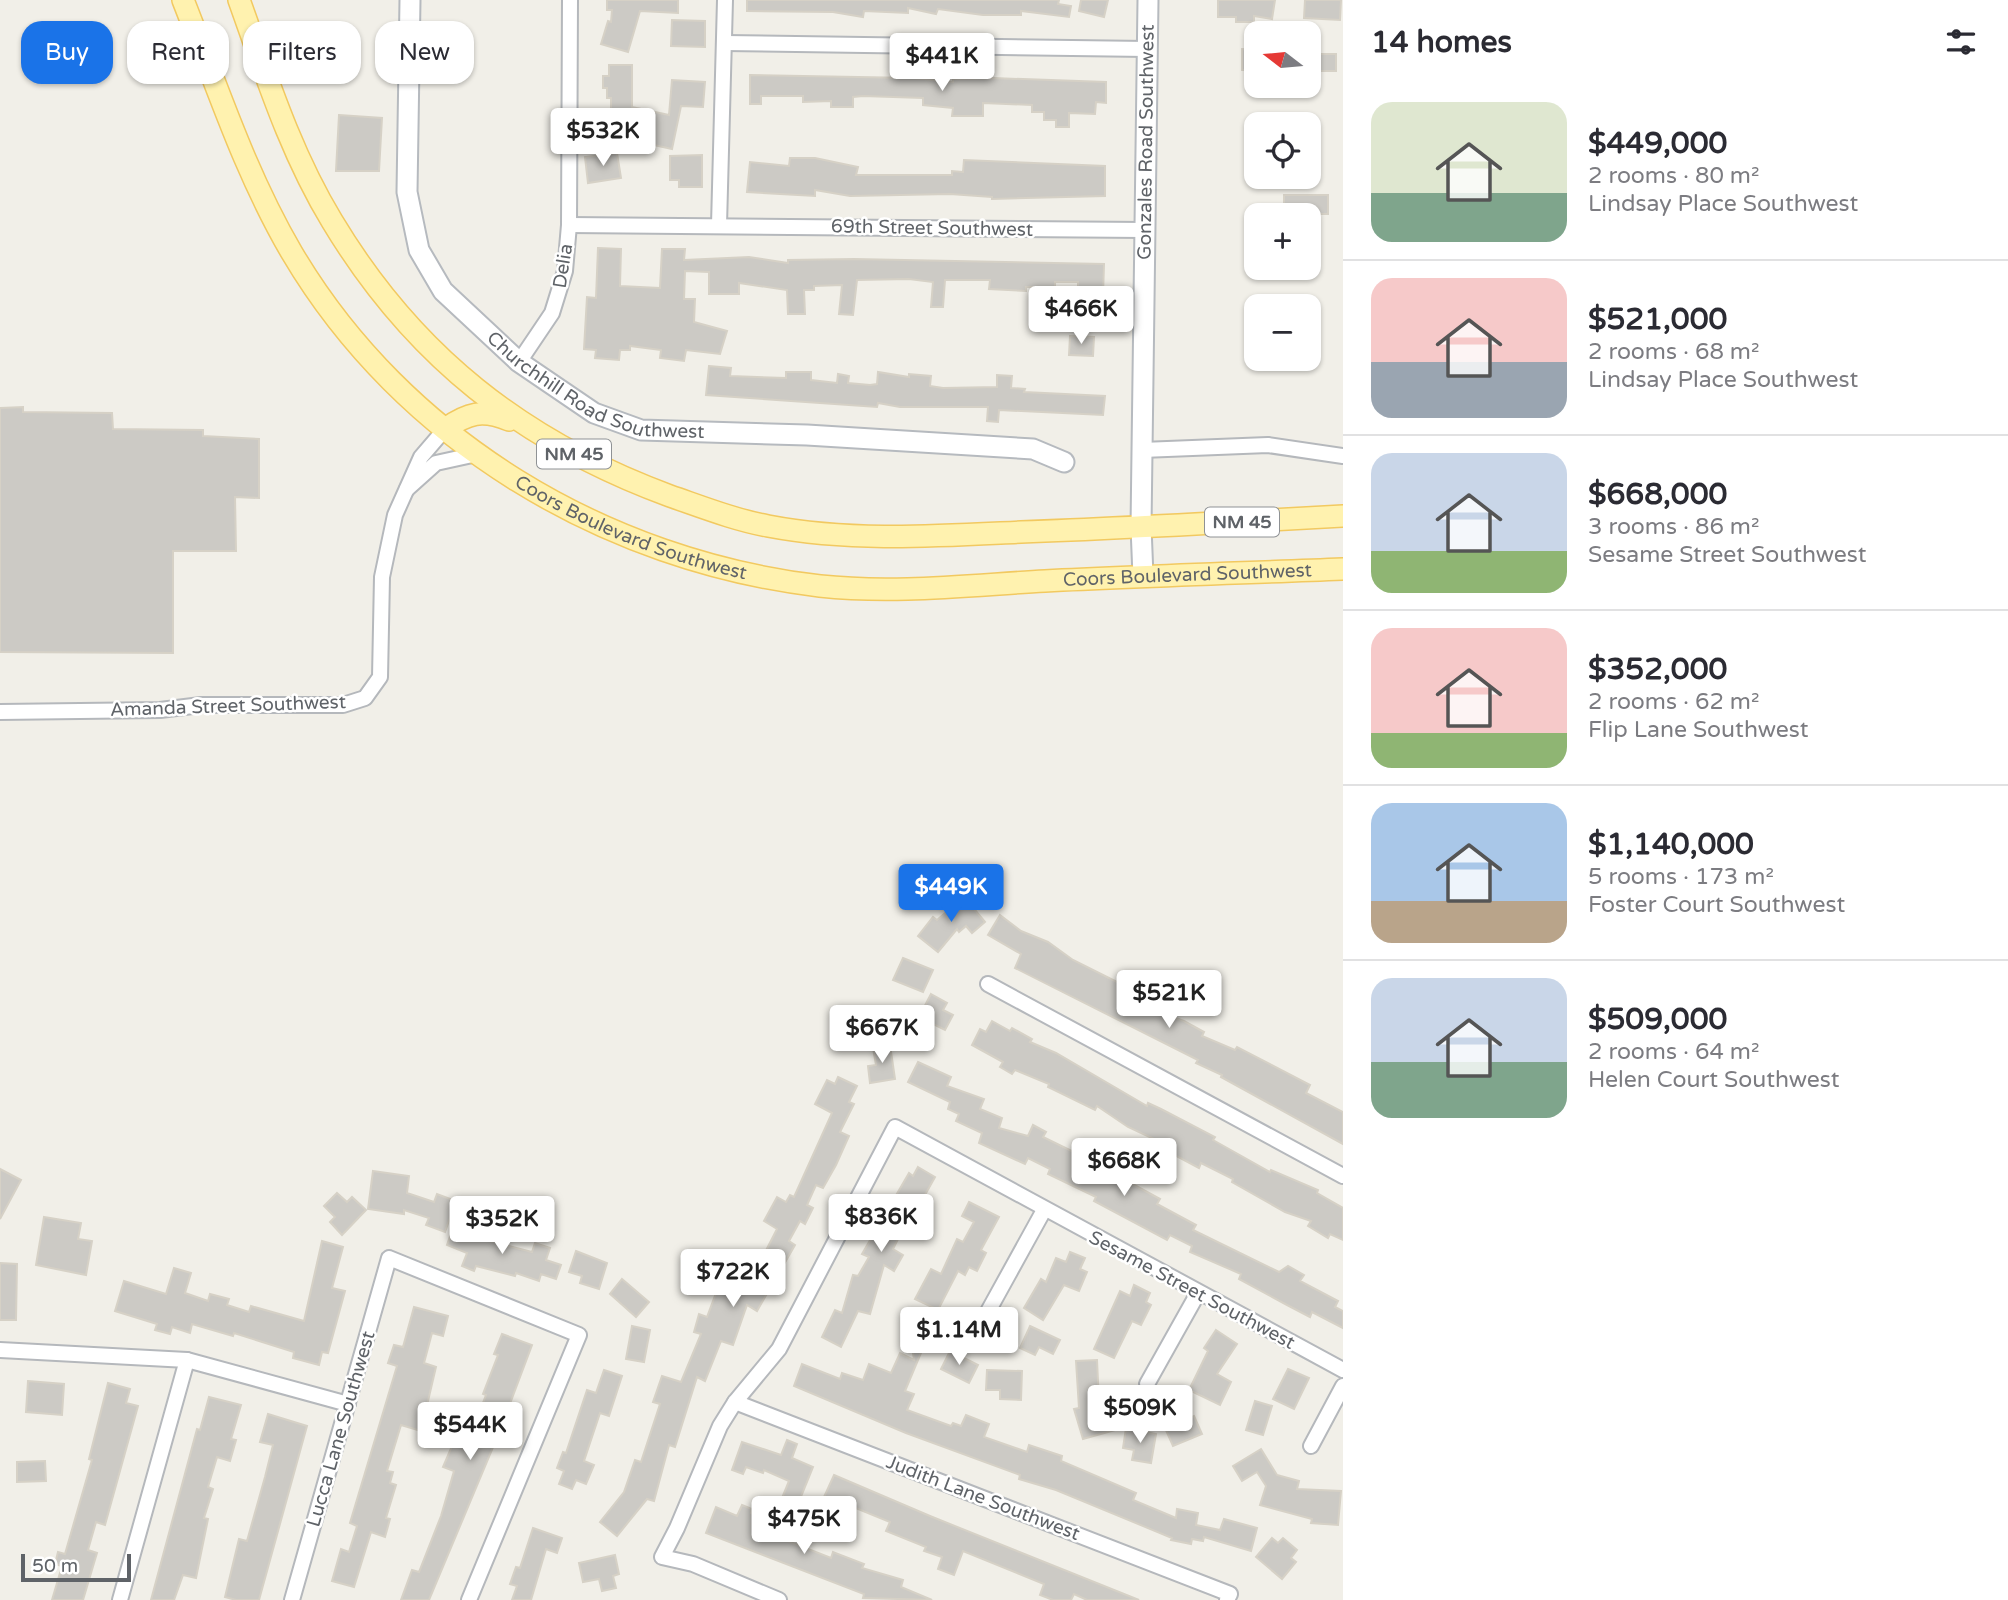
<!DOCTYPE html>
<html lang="en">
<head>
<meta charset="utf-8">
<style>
  :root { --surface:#fff; --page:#f2f2f3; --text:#2b2b33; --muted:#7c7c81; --line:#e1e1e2; --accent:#1a73e8 }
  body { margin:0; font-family:"Varela Round",sans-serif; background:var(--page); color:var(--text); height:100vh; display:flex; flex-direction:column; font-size:26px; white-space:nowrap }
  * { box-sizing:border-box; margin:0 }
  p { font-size:23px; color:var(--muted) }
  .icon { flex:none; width:38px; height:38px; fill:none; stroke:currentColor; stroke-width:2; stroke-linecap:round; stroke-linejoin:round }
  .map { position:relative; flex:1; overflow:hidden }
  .details { display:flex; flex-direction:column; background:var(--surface); width:665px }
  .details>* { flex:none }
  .banner { position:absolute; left:21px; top:21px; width:665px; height:63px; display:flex; gap:14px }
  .needle { width:46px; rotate:286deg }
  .fabs { position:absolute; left:1244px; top:21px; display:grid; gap:14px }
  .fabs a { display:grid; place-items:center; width:77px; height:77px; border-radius:14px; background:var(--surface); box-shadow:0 2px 5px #0004; font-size:35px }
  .scale { position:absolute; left:21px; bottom:18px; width:110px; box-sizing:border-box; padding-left:7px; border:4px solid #5f6368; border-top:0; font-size:19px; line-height:24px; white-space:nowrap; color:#5f6368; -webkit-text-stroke:5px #fff; paint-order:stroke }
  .price { position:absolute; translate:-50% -60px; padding:0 16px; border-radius:7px; background:#fff; color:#222; font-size:23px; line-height:46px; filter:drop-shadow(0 2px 4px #0008) }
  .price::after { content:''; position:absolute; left:50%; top:42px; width:21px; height:16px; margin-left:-10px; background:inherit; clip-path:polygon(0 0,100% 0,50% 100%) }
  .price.selected { background:var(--accent); color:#fff }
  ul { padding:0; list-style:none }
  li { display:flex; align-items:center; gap:21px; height:175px; padding:0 28px }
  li+li { border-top:2px solid var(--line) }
  li span { display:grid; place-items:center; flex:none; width:196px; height:140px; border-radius:21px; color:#555 }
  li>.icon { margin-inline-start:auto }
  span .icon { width:84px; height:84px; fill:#fffc; stroke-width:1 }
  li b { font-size:30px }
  h2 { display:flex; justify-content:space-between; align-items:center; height:84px; padding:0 28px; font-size:30px }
  .chip { padding:0 24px; border-radius:21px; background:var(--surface); box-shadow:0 2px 5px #0004; font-size:24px; line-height:63px }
  .chip.selected { background:var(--accent); color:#fff }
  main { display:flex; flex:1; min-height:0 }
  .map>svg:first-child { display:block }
  .building { fill:#cccac5; stroke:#d6d1c6; stroke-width:2 }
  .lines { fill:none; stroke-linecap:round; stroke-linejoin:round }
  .street-casing { stroke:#b5b8bc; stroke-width:18 }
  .secondary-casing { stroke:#b6babf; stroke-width:23 }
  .primary-casing { stroke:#f2c960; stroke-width:24 }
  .street { stroke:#fff; stroke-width:14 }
  .secondary { stroke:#fff; stroke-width:19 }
  .primary { stroke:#fff2af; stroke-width:21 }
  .labels { text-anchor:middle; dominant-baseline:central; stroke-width:5; stroke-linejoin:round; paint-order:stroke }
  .shield { fill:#fff; stroke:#8f9295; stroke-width:2 }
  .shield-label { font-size:18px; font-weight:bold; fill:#5f6368 }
  .street-label { font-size:19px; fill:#5f6368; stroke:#fff }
</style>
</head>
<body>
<main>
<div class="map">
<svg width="1343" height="1600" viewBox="0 0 1343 1600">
  <rect width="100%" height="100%" fill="#f1efe8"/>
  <!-- building -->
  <g class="building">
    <polygon points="607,0 678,0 678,13 640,11 628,52 601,44 608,21 611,22 612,10 607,10"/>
    <polygon points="747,0 1059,0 1058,4 1071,6 1069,17 1021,11 1021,15 983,15 938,9 936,14 908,8 908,13 864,11 863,17 833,12 747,11"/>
    <polygon points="1081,0 1108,0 1104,17 1079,11"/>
    <polygon points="1218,0 1275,0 1272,19 1254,16 1254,22 1236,22 1236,17 1218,17"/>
    <polygon points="1305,0 1341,0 1340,20 1304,18"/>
    <polygon points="672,20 705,21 705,47 671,46"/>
    <polygon points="1242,49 1256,50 1256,70 1242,70"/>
    <rect x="1309" y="54" width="27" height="17"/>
    <polygon points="609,65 632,65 632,107 669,115 672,80 705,82 703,107 681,106 672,149 636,141 636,146 611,146 611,98 607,98 607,88 603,88 603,76 609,76"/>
    <polygon points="750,75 913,78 953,82 953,79 993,78 1106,82 1106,103 1096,102 1095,114 1069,113 1069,127 1056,127 1056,120 1044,120 1044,112 1032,112 1032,105 983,103 983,116 952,116 953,108 923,105 923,98 863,96 853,97 853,107 831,107 831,101 803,102 803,96 761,96 761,104 750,104"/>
    <polygon points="339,115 382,118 379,171 336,171"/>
    <polygon points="617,153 621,178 588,183 585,157"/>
    <polygon points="702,155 702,187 679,187 679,180 670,180 670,156"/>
    <polygon points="790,158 815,158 858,167 856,175 952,175 952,171 963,172 964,160 1105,166 1105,196 992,199 992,197 950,194 850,196 815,190 815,196 747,192 750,162 789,166"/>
    <rect x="1284" y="195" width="44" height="19"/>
    <polygon points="598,248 621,249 620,286 660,288 662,249 685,249 684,260 749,257 788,263 788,260 854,259 1104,264 1103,296 1078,296 1078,282 1055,282 1055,287 1026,287 1026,291 989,289 990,280 945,280 943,307 931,307 933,282 909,279 857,280 853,315 839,314 842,285 814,286 814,290 804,290 805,314 788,314 787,290 739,283 739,294 709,294 709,272 685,271 684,299 695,299 694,322 727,331 720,354 686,350 684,361 660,358 661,350 630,346 630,350 620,350 619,360 595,358 596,350 584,349 587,297 596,298"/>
    <polygon points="1070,336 1094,337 1093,356 1069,355"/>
    <polygon points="709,366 731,368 730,376 786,378 786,372 811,372 811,380 837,383 838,374 849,376 848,383 870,385 877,384 878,372 909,377 909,374 931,376 930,386 943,388 997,387 997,375 1012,376 1011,388 1025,389 1024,392 1105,396 1103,415 999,410 998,422 987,421 988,407 900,407 878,403 877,407 706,395"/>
    <polygon points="23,407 23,412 112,413 113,429 203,430 203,436 259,439 259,498 235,497 236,551 173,551 173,653 0,652 0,408"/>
    <polygon points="964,897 985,922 972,933 966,926 959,932 957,929 938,952 918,936 933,917 937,920"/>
    <polygon points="1000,915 1021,931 1048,942 1073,960 1127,987 1124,992 1150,1005 1149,1008 1184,1021 1204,1032 1202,1036 1235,1050 1237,1047 1310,1085 1306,1093 1343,1112 1343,1144 1221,1077 1222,1075 1196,1063 1198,1060 1015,968 1021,954 988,935"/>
    <polygon points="903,958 933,970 923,992 893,980"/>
    <polygon points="931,994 947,1003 943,1010 953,1015 945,1030 919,1017"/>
    <polygon points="992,1021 1010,1031 1012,1028 1032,1039 1030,1042 1056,1053 1147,1106 1148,1103 1161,1109 1215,1137 1213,1140 1270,1172 1271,1170 1318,1190 1317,1193 1343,1208 1343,1240 1330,1234 1328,1238 1308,1226 1311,1221 1285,1212 1232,1182 1233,1179 1201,1163 1199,1168 1178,1157 1153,1141 1154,1139 1128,1127 1097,1106 1095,1110 1048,1087 1049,1084 1015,1070 1012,1074 1000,1067 1003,1062 972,1045 980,1029 986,1032"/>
    <polygon points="890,1045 895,1079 870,1083 868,1066 876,1065 873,1048"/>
    <polygon points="918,1062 951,1077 947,1086 984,1099 980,1109 1002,1118 999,1128 1028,1136 1033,1125 1046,1132 1043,1137 1080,1155 1078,1160 1106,1175 1114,1160 1133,1170 1127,1181 1160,1199 1157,1204 1196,1225 1193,1230 1279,1272 1288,1266 1304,1275 1300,1281 1338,1301 1335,1307 1343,1311 1343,1328 1312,1312 1310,1317 1287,1305 1239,1279 1241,1274 1190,1252 1192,1246 1170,1235 1167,1240 1094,1201 1096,1197 1048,1174 1050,1169 1028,1158 1025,1164 979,1143 982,1133 956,1121 959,1114 948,1109 950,1102 908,1082"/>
    <polygon points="838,1077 857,1086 849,1102 854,1104 840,1132 849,1136 836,1165 823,1188 816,1185 807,1205 813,1208 805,1224 800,1221 789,1241 795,1245 757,1311 747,1305 733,1345 721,1341 705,1381 697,1377 675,1447 669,1445 654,1501 647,1499 617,1536 600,1522 624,1492 635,1460 641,1462 660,1404 653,1402 662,1376 681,1382 701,1334 694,1332 699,1314 707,1317 716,1293 730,1269 748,1279 755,1272 777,1229 764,1221 777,1197 786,1202 790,1195 794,1197 832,1113 815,1104 827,1080 835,1084"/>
    <polygon points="918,1167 935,1177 916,1211 921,1214 911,1233 903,1229 893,1249 903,1255 894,1271 884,1265 870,1314 858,1311 841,1347 822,1337 835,1310 842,1313 853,1275 858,1276 869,1257 862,1254 909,1173 913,1176"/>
    <polygon points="0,1169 21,1180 0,1219"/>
    <polygon points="373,1171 409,1176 407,1193 434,1202 437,1194 456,1201 445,1232 426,1225 429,1218 404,1210 404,1214 368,1209"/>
    <polygon points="337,1193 347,1202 352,1197 366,1210 342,1235 330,1222 335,1217 324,1206"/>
    <polygon points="969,1202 999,1217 981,1250 986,1253 977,1271 969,1267 965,1275 958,1271 938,1310 915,1299 931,1269 941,1274 957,1239 963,1242 974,1222 962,1216"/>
    <polygon points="44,1217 81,1223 78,1239 92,1241 86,1275 36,1265"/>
    <polygon points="454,1225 487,1237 486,1240 532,1252 535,1243 550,1248 546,1260 561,1265 556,1279 541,1274 539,1281 516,1273 515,1276 476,1266 474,1271 462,1266 467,1253 447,1245"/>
    <polygon points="322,1241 343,1247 332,1288 345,1291 328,1353 322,1352 319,1365 293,1358 294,1352 234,1333 233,1336 192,1324 190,1333 172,1327 170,1334 155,1330 157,1324 115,1311 124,1281 166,1294 174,1268 191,1273 185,1293 208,1301 210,1294 229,1299 227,1305 249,1312 251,1306 304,1321"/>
    <polygon points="576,1251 607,1263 599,1289 580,1283 582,1276 569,1272"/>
    <polygon points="1070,1252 1085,1258 1080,1269 1087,1272 1079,1291 1064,1285 1043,1320 1024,1308 1041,1279 1046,1282 1056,1258 1066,1262"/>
    <polygon points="0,1263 17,1264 16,1320 0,1320"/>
    <polygon points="622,1279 649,1302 636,1317 610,1294"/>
    <polygon points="1134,1285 1150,1293 1146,1302 1151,1305 1141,1325 1132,1321 1114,1358 1094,1349 1120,1291 1130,1296"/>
    <polygon points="414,1307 448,1316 443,1336 432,1333 424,1363 436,1367 421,1431 401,1425 387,1471 393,1472 390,1483 396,1485 386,1518 390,1519 385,1537 371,1532 354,1587 332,1581 341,1549 349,1552 357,1526 350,1523 397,1366 388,1363 394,1345 403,1347"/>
    <polygon points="942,1320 946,1344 923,1348 905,1391 914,1394 907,1410 951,1426 953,1423 961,1426 966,1415 989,1424 984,1437 1027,1452 1029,1445 1062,1456 1061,1461 1136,1493 1133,1500 1176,1518 1177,1509 1198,1513 1196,1525 1220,1530 1224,1519 1257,1528 1251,1551 1204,1537 1203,1541 1192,1539 1191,1544 1171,1540 1172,1538 1056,1490 1019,1479 1020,1475 906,1433 794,1386 802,1364 840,1379 842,1373 863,1380 869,1364 891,1373 900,1353 914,1360 909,1324"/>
    <polygon points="632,1326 650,1330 644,1362 626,1359"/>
    <polygon points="1030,1326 1060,1340 1053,1354 1039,1347 1035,1355 1020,1348"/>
    <polygon points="1216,1330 1237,1344 1217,1374 1231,1382 1220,1405 1189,1390 1208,1351 1204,1348"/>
    <polygon points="502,1334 532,1345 499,1433 429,1600 401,1600 412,1570 419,1572 441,1516 454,1471 443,1467 464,1418 475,1423 486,1395 483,1394 498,1355 494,1354"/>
    <polygon points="950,1351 978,1365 969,1383 941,1369"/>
    <polygon points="1097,1360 1099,1402 1106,1400 1115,1430 1083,1439 1074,1409 1079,1408 1076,1361"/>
    <polygon points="1288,1369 1309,1378 1294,1409 1273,1399"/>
    <polygon points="604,1370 622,1376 609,1416 600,1413 584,1461 594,1465 586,1484 576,1480 572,1489 559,1484 564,1471 557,1468 563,1452 566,1453 587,1390 596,1393"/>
    <polygon points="987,1370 1022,1371 1021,1400 1000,1399 1000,1390 986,1390"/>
    <polygon points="28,1381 64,1384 62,1415 26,1412"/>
    <polygon points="108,1383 130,1389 126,1403 138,1406 105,1525 96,1522 88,1550 97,1553 83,1600 52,1600 62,1566 55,1564 58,1552 65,1554 92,1460 89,1459"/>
    <polygon points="209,1397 241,1405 231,1439 236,1440 230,1461 217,1457 208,1487 213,1489 204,1518 208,1519 196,1578 183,1575 174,1600 151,1600 197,1429 200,1430"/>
    <polygon points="1255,1401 1272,1406 1263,1435 1246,1430"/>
    <polygon points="268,1414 307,1426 259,1600 236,1600 225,1597 239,1539 247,1541 265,1477 273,1445 260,1442"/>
    <polygon points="1194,1416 1202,1434 1173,1446 1165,1428"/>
    <polygon points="1126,1428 1156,1434 1151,1463 1132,1460 1134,1450 1123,1448"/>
    <polygon points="787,1440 797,1444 792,1458 813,1467 796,1509 780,1503 789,1481 764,1470 763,1473 746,1467 743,1474 732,1470 742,1442 781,1455"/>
    <polygon points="1261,1449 1277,1475 1299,1481 1297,1489 1341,1491 1338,1525 1311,1523 1312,1519 1260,1505 1266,1486 1257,1472 1242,1481 1233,1466"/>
    <polygon points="45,1461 46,1481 17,1482 17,1462"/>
    <polygon points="834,1475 930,1516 1139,1600 1087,1600 1074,1594 1071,1600 1053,1600 1040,1595 1044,1584 963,1551 954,1575 938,1569 942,1557 924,1551 926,1547 886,1531 890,1522 846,1504 840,1517 819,1508"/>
    <polygon points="742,1505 752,1509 751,1513 779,1523 775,1536 831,1558 833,1552 864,1564 862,1568 903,1580 901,1587 932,1600 863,1598 864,1594 706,1533 716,1507 737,1516"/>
    <polygon points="533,1528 562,1538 557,1553 546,1549 531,1600 512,1600 517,1586 510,1584 516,1567 520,1568"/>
    <polygon points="1272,1538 1278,1543 1283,1538 1297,1550 1291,1558 1296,1562 1282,1579 1256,1557"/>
    <polygon points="615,1555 619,1574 613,1576 616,1588 602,1591 599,1579 583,1582 579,1563"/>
  </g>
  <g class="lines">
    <!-- street casing -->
    <g class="street-casing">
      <g id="street">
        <polyline points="725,43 1147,49"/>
        <polyline points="569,225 1145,230"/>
        <polyline points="719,225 725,0"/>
        <polyline points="519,362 552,313 565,271 569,225 570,0"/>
        <polyline points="1142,450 1268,445 1343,456"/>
        <polyline points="407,489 436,463 477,454"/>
        <polyline points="0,712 160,710 201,705 343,705 365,698 380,677 382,577 395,515 421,457 445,429"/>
        <polyline points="988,984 1343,1176"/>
        <polyline points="985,1317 1044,1210"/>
        <polyline points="0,1350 187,1360 348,1404"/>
        <polyline points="1147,1384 1198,1293"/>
        <polyline points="735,1402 1230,1594 1227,1600"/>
        <polyline points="1311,1446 1343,1386"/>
        <polyline points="120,1600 187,1360"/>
        <polyline points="292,1600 389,1258 579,1335 469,1600"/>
        <polyline points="779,1600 693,1564 662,1557 677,1528 720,1426 735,1402 779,1349 895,1127 1343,1370"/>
      </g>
    </g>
    <!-- secondary casing -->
    <g class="secondary-casing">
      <g id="secondary">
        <path id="s1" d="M 410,0 L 407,192 L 419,250 L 443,291 L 519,362 L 594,413 L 641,430 L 807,435 L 1033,449 L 1064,462"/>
        <path id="s2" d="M 1143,576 L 1141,527 L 1148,0"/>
      </g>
    </g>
    <!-- primary casing -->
    <g class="primary-casing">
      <g id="primary">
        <path id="s3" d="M 183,0 C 217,86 245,173 292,253 C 403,441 606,561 820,586 C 895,594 971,585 1045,581 C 1145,576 1244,573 1343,569"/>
        <path d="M 239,0 C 266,75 290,152 332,221 C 413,356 523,442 670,496 C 702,507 735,520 768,526 C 852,542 937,536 1021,532 C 1128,528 1236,522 1343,516"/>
        <path d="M 445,429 C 468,413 482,409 509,420"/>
      </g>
    </g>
    <!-- street -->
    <use href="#street" class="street"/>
    <!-- secondary -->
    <use href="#secondary" class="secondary"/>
    <!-- primary -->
    <use href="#primary" class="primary"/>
  </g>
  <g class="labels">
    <!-- shield labels -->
    <g class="shield">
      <rect x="537" y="439.5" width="74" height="29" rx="5"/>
      <rect x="1205" y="507.5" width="74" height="29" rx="5"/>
    </g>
    <g class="shield-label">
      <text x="574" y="454">NM 45</text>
      <text x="1242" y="522">NM 45</text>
    </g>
    <!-- street labels -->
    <g class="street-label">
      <text stroke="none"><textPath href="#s2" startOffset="434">Gonzales Road Southwest</textPath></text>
      <text transform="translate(932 228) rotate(1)">69th Street Southwest</text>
      <text transform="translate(563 266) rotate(-81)">Delia</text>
      <text stroke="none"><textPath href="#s1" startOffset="485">Churchhill Road Southwest</textPath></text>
      <text stroke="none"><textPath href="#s3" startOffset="723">Coors Boulevard Southwest</textPath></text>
      <text stroke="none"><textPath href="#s3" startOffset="1290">Coors Boulevard Southwest</textPath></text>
      <text transform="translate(228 706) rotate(-2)">Amanda Street Southwest</text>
      <text transform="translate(1192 1290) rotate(28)">Sesame Street Southwest</text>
      <text transform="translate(341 1429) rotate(-74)">Lucca Lane Southwest</text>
      <text transform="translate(983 1498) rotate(21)">Judith Lane Southwest</text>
    </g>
  </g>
</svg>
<div class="fabs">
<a><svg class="needle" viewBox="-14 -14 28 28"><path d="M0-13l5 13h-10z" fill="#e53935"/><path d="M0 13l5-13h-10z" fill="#7c7c81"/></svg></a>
<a><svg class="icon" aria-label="locate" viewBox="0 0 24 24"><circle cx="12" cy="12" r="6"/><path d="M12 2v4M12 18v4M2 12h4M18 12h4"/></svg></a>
<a>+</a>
<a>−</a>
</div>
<div class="scale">50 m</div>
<b class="price" style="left:942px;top:93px">$441K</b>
<b class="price" style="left:603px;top:168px">$532K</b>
<b class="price" style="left:1081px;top:346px">$466K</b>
<b class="price selected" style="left:951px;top:924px">$449K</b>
<b class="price" style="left:1169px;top:1030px">$521K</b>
<b class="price" style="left:882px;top:1065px">$667K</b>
<b class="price" style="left:1124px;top:1198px">$668K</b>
<b class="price" style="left:881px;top:1254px">$836K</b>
<b class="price" style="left:502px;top:1256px">$352K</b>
<b class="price" style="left:733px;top:1309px">$722K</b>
<b class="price" style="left:959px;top:1367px">$1.14M</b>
<b class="price" style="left:1140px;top:1445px">$509K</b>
<b class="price" style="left:470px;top:1462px">$544K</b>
<b class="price" style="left:804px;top:1556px">$475K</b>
<div class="banner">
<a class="chip selected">Buy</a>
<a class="chip">Rent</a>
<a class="chip">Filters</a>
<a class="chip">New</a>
</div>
</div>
<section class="details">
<h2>14 homes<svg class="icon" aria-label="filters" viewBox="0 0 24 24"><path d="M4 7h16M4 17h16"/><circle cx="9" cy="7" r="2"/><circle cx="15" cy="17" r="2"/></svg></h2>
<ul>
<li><span style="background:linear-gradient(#dfe7d0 65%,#7fa58c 0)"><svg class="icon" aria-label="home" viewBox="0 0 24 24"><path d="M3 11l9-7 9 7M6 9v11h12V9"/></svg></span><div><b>$449,000</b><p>2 rooms · 80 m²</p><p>Lindsay Place Southwest</p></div></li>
<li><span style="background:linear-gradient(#f6c9c9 60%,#9aa5b1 0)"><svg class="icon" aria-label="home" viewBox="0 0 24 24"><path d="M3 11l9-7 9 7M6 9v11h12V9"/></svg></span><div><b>$521,000</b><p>2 rooms · 68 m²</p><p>Lindsay Place Southwest</p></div></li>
<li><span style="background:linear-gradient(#c9d6e8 70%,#8fb573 0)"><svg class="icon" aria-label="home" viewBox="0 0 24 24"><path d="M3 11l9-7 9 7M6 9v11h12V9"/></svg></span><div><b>$668,000</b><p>3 rooms · 86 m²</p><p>Sesame Street Southwest</p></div></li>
<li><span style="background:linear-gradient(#f6c9c9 75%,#8fb573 0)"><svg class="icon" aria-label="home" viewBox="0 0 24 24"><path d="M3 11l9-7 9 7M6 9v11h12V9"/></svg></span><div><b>$352,000</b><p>2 rooms · 62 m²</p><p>Flip Lane Southwest</p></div></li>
<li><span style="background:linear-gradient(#a9c7e8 70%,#b9a48a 0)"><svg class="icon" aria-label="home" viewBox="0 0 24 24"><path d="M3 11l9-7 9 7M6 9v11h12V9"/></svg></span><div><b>$1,140,000</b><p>5 rooms · 173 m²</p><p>Foster Court Southwest</p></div></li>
<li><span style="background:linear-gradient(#c9d6e8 60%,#7fa58c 0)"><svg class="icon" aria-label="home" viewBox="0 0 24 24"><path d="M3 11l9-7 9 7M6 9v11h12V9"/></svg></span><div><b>$509,000</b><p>2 rooms · 64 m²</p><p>Helen Court Southwest</p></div></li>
</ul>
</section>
</main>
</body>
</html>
